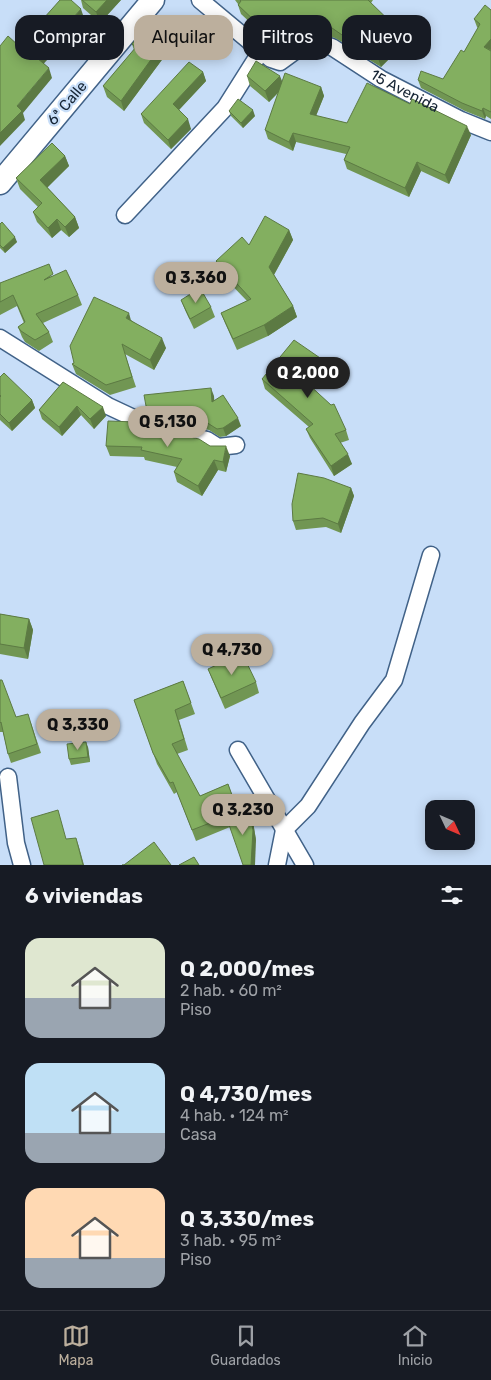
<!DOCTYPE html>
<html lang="es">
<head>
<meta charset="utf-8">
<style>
  :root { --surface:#171b24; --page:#242831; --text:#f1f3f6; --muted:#9ea1a6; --line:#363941; --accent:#bcaf9d }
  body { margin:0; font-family:Rubik,sans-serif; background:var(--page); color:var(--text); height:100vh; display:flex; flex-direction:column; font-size:19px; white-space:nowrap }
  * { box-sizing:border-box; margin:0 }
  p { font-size:16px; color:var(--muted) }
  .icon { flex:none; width:28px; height:28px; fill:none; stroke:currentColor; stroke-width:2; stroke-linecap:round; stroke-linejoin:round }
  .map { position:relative; height:865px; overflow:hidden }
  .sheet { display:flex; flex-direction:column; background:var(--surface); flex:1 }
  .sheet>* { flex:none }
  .hud { position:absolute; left:15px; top:15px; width:461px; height:45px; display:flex; gap:10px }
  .needle { width:32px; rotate:134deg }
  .buttons { position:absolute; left:425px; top:800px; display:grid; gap:10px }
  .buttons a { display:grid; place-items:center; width:50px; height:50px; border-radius:10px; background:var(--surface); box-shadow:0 2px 12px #0003; font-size:25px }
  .price { position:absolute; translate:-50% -42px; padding:0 11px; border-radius:18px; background:var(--accent); color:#111; font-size:16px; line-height:32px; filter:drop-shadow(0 1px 2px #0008) }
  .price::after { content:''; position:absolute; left:50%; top:30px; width:15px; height:11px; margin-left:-8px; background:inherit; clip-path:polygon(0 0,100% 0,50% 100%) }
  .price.current { background:#222; color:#fff }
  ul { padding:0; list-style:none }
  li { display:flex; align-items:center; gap:15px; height:125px; padding:0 25px }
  li span { display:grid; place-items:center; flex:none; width:140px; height:100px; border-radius:15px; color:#555 }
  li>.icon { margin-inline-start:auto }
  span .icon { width:60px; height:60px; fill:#fffc; stroke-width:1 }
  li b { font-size:21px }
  h2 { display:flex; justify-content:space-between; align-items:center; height:60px; padding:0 25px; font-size:21px }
  .chip { padding:0 18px; border-radius:15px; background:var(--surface); box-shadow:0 2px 12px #0003; font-size:18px; line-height:45px }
  .chip.current { background:var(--accent); color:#111 }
  .tabs { display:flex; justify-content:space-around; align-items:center; height:70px; border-top:1px solid var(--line); background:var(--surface); font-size:14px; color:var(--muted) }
  .tabs a { display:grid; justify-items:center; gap:2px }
  .tabs .current { color:var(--accent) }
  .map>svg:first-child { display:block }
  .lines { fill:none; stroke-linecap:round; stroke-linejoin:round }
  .minor-casing { stroke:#416288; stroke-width:19 }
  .secondary-casing { stroke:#416288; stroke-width:25 }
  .minor { stroke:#fff; stroke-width:16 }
  .secondary { stroke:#fff; stroke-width:22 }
  .wall { fill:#719653 }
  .shaded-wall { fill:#5c7a43 }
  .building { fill:#83af60; stroke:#5c7a43 }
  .labels { text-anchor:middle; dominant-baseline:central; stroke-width:4.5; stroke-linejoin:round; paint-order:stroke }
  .street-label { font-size:15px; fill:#172535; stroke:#c8def8 }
</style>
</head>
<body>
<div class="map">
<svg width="491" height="865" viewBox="0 0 491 865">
  <rect width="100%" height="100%" fill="#c8def8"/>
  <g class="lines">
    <!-- minor casing -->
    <g class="minor-casing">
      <g id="minor">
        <path id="s1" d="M 200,0 L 271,59 L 280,62 L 302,46 L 314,41 L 332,47 L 381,79 L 461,120 L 491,132"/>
        <polyline points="125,215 225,108 261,51"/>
        <polyline points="0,338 108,406 155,428 207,440 218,447 236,445"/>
        <polyline points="238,750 305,865"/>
        <polyline points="8,777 16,843 22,865"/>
        <polyline points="277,865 284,830 308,806 362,723 394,680 431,555"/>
      </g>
    </g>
    <!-- secondary casing -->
    <g class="secondary-casing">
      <polyline id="secondary" points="0,183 153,0"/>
    </g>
    <!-- minor -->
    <use href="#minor" class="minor"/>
    <!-- secondary -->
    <use href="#secondary" class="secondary"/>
  </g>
  <!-- wall -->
  <g class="wall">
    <polygon points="81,0 121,0 100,23 83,8"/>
    <polygon points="235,0 373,0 371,3 405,43 381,67 363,56 351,44 349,46 335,38 317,32 310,32 296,38 288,31 274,48 259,36 257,29 241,14 238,5 238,4"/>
    <polygon points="491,10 491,119 486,116 485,119 465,111 421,88 418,80 443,79 464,52 478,28 477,27 474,19"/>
    <polygon points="132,44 167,53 124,111 107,97 103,86 134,50"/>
    <polygon points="203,72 206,81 179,110 191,129 171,149 144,123 141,114"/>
    <polygon points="247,76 282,82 321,87 324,96 316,116 347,123 471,135 449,184 421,171 409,197 347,169 344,160 346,154 296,142 293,151 268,139 265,130 279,92 269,102 250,86"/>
    <polygon points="229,111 255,116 243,128 231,116"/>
    <polygon points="65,156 69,166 47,187 75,217 79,228 69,237 61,230 52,238 37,222 33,212 38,207 20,189 16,178"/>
    <polygon points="0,224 17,242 5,253 0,248"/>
    <polygon points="289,230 293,240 274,275 293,306 297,317 268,336 237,350 225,323 221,313 247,301 219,272 216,261 249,245"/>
    <polygon points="54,276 78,295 82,305 43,323 49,332 53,342 39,351 25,342 22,337 18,327 24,323 17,306 0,315 0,283"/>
    <polygon points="181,300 211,307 215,317 194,329 185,310"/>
    <polygon points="131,320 166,348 154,370 125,354 136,387 110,395 76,374 72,364"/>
    <polygon points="326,369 313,388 346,430 349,440 340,443 352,464 334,476 310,438 306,429 309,427 265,389 262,379"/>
    <polygon points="0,377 32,400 35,408 12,431 0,420"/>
    <polygon points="63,382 106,416 94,429 81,415 62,436 42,419 39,410"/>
    <polygon points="214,396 214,400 241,426 226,436 220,437 209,430 158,418 149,414 146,406"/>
    <polygon points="149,428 210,446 230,456 226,472 218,470 202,496 177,482 174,472 177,467 145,460 144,457 110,456 106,446"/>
    <polygon points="351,488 354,496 341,533 326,527 296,530 293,521"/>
    <polygon points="0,614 29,619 33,630 28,659 0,654"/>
    <polygon points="208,669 256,682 259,693 225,709 212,679"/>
    <polygon points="0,680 16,717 31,723 41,753 11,763 8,754 3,732 0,732"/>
    <polygon points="183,681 195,714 179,720 188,750 177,754 200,796 228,784 240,815 249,812 253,822 256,840 230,827 196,841 177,792 174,794 157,764 134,700"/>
    <polygon points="88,747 90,762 71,765 69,759"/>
  </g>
  <!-- shaded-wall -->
  <g class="shaded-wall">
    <polygon points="107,0 121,0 100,23 96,12"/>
    <polygon points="81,9 84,18 40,68 37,58"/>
    <polygon points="284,21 288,31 274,48 270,39"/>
    <polygon points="402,33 405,43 381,67 378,58"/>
    <polygon points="348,34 351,44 349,46 345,37"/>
    <polygon points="491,39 491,50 484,47"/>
    <polygon points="163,43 167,53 124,111 121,101"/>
    <polygon points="49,68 52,78 23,113 25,120 0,146 0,133 17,106"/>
    <polygon points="203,72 206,81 176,113 173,104"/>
    <polygon points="280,76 284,86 269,102 265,91"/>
    <polygon points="321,87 324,96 313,123 310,114"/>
    <polygon points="483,108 486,116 485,119 482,111"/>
    <polygon points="253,110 255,116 243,128 241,123"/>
    <polygon points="188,119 191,129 171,149 168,140"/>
    <polygon points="467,126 471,135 449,184 445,175"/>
    <polygon points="293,133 296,142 293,151 289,142"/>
    <polygon points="65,156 69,166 44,191 40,180"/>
    <polygon points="417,162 421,171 409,197 405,188"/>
    <polygon points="75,217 79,228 69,237 65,227"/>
    <polygon points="57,219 61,230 52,238 48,228"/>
    <polygon points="289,230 293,240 272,278 269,267"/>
    <polygon points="15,237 17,242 5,253 3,248"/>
    <polygon points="293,306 297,317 268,336 264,325"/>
    <polygon points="129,313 132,324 126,318"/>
    <polygon points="162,338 166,348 154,370 150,360"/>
    <polygon points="323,360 326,369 310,392 306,382"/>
    <polygon points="211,388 214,396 215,410 212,402"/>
    <polygon points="32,400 35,408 12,431 9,423"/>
    <polygon points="77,406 81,415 62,436 59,427"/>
    <polygon points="103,407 106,416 94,429 90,419"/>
    <polygon points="238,418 241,426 226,436 223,428"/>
    <polygon points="226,446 230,456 226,472 223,462"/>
    <polygon points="348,454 352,464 334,476 331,466"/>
    <polygon points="214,460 218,470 202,496 198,486"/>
    <polygon points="351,488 354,496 341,533 338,524"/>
    <polygon points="29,619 33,630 28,659 24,648"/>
    <polygon points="86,742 88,747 90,762 88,757"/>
    <polygon points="249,812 253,822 256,840 255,865 251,865"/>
    <polygon points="76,838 79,847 84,865 83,865"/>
  </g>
  <!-- building -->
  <g class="building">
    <polygon points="60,0 71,0 81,9 37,58 49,68 17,106 22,111 0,133 0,46 8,36 19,46"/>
    <polygon points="82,0 107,0 96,12"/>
    <polygon points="240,0 368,0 402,33 378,58 360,46 348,34 345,37 332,28 314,22 307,22 292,29 284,21 270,39 256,27 258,24 238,5 241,1"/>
    <polygon points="485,5 491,10 491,39 484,47 491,51 491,112 483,108 482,111 462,103 418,80 421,71 443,79 461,50 464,52 480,24 474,19"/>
    <polygon points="144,29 163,43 121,101 103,86 136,47 132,44"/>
    <polygon points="256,61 280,76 265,91 247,76"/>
    <polygon points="189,62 203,72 173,104 188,119 168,140 141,114"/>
    <polygon points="285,73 321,87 310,114 347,123 367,83 410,104 412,99 467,126 445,175 417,162 405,188 344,160 350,147 293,133 289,142 265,130"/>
    <polygon points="238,99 253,110 241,123 229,111"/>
    <polygon points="52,143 65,156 40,180 75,217 65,227 57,219 48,228 33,212 42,203 16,178"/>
    <polygon points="265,216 289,230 269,267 293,306 264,325 233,339 221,313 251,299 216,261 242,237 249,245"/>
    <polygon points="2,222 15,237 3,248 0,245 0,224"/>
    <polygon points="49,264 53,274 44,280 66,270 78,295 36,314 49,332 35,340 21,331 18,327 25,322 13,295 0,302 0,283"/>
    <polygon points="200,288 211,307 190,319 181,300"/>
    <polygon points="94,297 129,313 126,318 162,338 150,360 122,344 132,377 106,385 72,364 74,363 70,346"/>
    <polygon points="294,340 323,360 306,382 331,405 334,404 346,430 335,434 348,454 331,466 306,429 313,424 262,379"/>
    <polygon points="4,373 32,400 9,423 0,414 0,397 1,396 0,395 0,377"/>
    <polygon points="63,382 103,407 90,419 77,406 59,427 39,410"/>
    <polygon points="211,388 212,402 223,395 238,418 223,428 217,429 206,422 155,410 146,406 144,395"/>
    <polygon points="108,421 136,422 149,428 199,439 210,446 226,446 223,462 214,460 198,486 174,472 182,459 141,450 142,447 106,446"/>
    <polygon points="298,473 324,478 351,488 338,524 323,518 293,521 292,504"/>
    <polygon points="0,614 29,619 24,648 0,644"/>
    <polygon points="242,653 256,682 221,698 208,669"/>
    <polygon points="0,680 2,680 16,717 28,714 37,744 8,754 1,722 0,723"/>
    <polygon points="183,681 191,703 175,710 184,739 172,744 200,796 228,784 238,812 192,830 173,782 170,783 153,753 134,700"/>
    <polygon points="86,742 88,757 69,759 67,744"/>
    <polygon points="58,810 66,839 76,838 83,865 44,865 31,818"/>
    <polygon points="249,812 253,830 251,865 243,865 227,819"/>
    <polygon points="154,842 171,865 122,865 124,865"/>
    <polygon points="194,857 199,865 179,865"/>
  </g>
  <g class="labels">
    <!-- street labels -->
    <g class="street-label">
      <text stroke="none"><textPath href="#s1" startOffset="246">15 Avenida</textPath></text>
      <text transform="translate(67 103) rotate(-50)">6ª Calle</text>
    </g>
  </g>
</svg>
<div class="buttons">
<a><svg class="needle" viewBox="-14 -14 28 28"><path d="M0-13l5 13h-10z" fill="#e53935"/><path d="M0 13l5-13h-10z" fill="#9ea1a6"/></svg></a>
</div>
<b class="price" style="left:196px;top:304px">Q 3,360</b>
<b class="price current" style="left:308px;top:399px">Q 2,000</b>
<b class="price" style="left:168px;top:448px">Q 5,130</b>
<b class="price" style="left:232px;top:676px">Q 4,730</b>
<b class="price" style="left:78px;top:751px">Q 3,330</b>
<b class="price" style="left:243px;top:836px">Q 3,230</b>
<div class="hud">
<a class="chip">Comprar</a>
<a class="chip current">Alquilar</a>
<a class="chip">Filtros</a>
<a class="chip">Nuevo</a>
</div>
</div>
<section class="sheet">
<h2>6 viviendas<svg class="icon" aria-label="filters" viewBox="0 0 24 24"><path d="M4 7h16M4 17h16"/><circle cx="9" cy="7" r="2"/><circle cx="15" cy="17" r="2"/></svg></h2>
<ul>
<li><span style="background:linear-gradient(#dfe7d0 60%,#9aa5b1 0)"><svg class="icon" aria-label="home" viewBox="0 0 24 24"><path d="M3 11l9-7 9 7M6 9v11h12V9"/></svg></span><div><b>Q 2,000/mes</b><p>2 hab. · 60 m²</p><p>Piso</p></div></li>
<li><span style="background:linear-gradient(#bfe0f5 70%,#9aa5b1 0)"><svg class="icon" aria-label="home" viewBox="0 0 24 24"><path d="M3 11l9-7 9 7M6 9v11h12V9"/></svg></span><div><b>Q 4,730/mes</b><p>4 hab. · 124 m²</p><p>Casa</p></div></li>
<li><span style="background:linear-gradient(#ffd9b3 70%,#9aa5b1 0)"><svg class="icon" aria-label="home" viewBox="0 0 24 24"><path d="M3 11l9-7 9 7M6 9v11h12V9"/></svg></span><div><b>Q 3,330/mes</b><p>3 hab. · 95 m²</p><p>Piso</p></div></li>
</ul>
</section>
<nav class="tabs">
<a class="current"><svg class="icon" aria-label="map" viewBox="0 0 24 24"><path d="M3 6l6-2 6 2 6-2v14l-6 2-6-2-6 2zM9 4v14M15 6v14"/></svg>Mapa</a>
<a><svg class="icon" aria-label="saved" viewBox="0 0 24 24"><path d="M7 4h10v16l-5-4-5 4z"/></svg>Guardados</a>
<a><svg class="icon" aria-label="home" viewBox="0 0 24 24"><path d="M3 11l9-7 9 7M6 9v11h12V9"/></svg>Inicio</a>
</nav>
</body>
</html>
